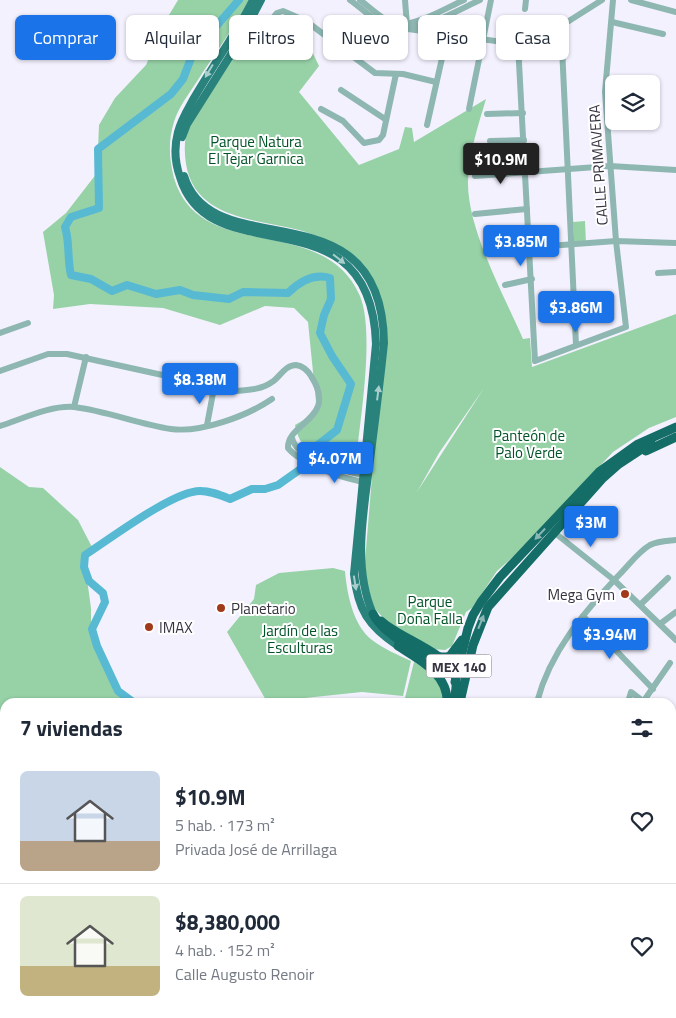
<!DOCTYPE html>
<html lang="es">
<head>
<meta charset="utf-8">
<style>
  :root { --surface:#fff; --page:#f6f6f7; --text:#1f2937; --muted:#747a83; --line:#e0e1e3; --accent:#1a73e8 }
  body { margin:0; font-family:"Titillium Web",sans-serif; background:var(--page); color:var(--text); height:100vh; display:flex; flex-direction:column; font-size:19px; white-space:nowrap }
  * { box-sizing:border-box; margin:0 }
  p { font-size:16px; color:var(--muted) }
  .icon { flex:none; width:28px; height:28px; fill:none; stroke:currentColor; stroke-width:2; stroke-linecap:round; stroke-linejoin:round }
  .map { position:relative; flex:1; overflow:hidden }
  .side { position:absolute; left:0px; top:698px; width:676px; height:321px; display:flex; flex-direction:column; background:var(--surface); border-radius:15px 15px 0 0; box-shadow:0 1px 4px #0004 }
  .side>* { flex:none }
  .hud { position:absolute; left:15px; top:15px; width:646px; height:45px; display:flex; gap:10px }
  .tools { position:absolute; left:605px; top:75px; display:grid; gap:10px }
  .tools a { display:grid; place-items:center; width:55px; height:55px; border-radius:8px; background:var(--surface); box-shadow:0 1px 4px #0004; font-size:25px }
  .price { position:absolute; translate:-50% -42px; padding:0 11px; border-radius:5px; background:var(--accent); color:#fff; font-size:16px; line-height:32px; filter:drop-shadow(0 1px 2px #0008) }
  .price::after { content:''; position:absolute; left:50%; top:30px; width:15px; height:11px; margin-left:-8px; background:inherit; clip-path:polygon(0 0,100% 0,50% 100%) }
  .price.selected { background:#222; color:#fff }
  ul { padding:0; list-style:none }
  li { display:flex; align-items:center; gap:15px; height:125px; padding:0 20px }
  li+li { border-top:1px solid var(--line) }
  li span { display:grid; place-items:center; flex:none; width:140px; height:100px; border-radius:8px; color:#555 }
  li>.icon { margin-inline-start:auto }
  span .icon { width:60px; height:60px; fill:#fffc; stroke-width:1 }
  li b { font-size:21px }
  h2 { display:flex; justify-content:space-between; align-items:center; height:60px; padding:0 20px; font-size:21px }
  .pill { padding:0 18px; border-radius:8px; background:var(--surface); box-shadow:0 1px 4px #0004; font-size:18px; line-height:45px }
  .pill.selected { background:var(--accent); color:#fff }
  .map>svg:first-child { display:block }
  .green { fill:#97d2a7; fill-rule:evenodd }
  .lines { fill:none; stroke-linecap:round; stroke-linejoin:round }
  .river { stroke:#58b9d3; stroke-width:8 }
  .minor { stroke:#8eb7b2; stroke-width:6 }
  .major { stroke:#29837c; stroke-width:8 }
  .highway { stroke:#146d67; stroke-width:9 }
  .highway-bridge { stroke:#146d67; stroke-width:9 }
  .oneway { fill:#a9cdcb }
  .oneway2 { fill:#8ab6b3 }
  .poi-dot { fill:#a13a1a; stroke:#fff; stroke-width:2 }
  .labels { text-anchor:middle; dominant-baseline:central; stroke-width:4; stroke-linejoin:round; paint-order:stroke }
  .shield { fill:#fff; stroke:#73717a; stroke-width:1 }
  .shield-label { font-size:14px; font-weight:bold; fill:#373441 }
  .park-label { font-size:15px; fill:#005327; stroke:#fff }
  .street-label { font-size:15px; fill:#373441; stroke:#fff }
  .poi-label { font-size:15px; fill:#373441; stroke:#fff; text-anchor:start }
</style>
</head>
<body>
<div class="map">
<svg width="676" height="1018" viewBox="0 0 676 1018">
  <rect width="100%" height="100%" fill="#f4f1ff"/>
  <!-- green -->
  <g class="green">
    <path d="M 178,0 L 249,0 C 233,29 214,55 196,83 C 188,95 178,108 174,122 C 168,141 169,159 174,178 C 200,266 323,211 360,296 C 375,333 360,420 356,461 L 354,467 L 349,469 C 324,458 300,455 295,425 L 317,412 L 308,322 L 294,308 L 265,306 L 220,325 L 163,308 L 90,304 L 53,309 L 54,295 L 43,232 L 66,213 L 97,173 L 99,125 L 115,98 L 146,65 L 163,25 Z"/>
    <path d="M 258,17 L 284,29 L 289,18 L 303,22 L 310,47 L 319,66 L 299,92 L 359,165 L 399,149 L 405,127 L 412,128 L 414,142 L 486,99 C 478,126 469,153 468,181 C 467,229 504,295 523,339 L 530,338 L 532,367 L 676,314 L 676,417 L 649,428 L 613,452 L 525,546 L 497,571 L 472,608 L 466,612 L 452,646 L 445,650 L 431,649 L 390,625 L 374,608 L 364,573 L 385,320 C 380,299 368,267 350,253 C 335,242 317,235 299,230 C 256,219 195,219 186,164 C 184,151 184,138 189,126 C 194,114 204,102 211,91 C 227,66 243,41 258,17 ZM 484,388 L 417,492 L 439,453 Z"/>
    <polygon points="585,221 586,244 574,244 573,222"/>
    <polygon points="0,467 29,487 43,488 78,520 92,547 82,569 87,579 91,608 91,632 97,648 107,660 116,689 135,702 5,702 5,1014 308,1014 313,1018 0,1018"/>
    <path d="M 333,568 L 345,571 C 347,594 353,625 372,640 C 384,649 398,655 411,661 L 403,696 L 362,692 L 267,702 L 227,632 L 254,599 L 256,585 L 279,573 Z"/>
    <polygon points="414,662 432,673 442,683 442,702 407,702 405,698"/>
  </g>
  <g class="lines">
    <!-- river -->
    <g class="river">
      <path d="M 133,702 L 118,691 L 97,646 L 92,629 L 105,602 L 103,593 L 89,581 L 84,567 L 85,555 C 110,539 173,491 200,491 C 211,491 220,495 230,499 L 252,489 L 265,489 L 278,485 L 302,468 L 314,448 L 337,430 L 351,384 L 332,356 L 320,333 L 324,315 L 331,299 L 330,278 C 314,273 300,281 288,293 L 243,292 L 229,299 L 193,295 L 180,290 L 156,294 L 127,285 L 112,291 L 91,279 L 71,275 C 67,258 70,243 65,227 L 71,217 L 99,208 L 98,149 L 171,94 L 183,79 L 193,53 L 239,0"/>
      <polyline points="311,1014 316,1018"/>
    </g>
    <!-- minor -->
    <g class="minor">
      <path d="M 350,0 C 363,9 377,24 392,28 C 416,35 458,10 480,0"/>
      <path d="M 360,0 C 371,8 385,23 399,24 C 416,26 448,7 464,0"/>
      <polyline points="405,0 407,25"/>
      <polyline points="631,0 676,12"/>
      <polyline points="525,9 526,0"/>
      <polyline points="612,22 663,34"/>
      <polyline points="561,26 576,345"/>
      <polyline points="408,29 518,44 561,26 602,0"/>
      <polyline points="240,40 261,32 277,13 283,11 306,21 375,73 403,74 436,82"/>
      <polyline points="518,44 535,361 626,327 616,241 605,92 613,0"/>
      <polyline points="341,90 385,119"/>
      <polyline points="321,109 343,121 364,143 379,140 383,135 396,74"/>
      <polyline points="469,109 491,0"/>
      <polyline points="487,114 523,113"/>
      <polyline points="427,125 447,36"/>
      <polyline points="490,141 524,140"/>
      <polyline points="475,176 610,166 676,170"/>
      <polyline points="475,214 527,209"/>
      <polyline points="495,250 616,241 676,243"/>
      <polyline points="658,273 676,272"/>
      <polyline points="505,285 532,279"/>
      <polyline points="0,333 28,323"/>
      <path d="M 0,371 L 48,354 L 67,354 L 235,391 C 247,390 261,390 272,382 C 280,377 285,365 296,365 C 303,366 308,371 311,376 C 339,419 287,422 288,448 C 301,464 346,480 366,482"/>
      <polyline points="74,407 86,357"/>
      <polyline points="207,425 214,388"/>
      <path d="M 0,426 C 22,419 51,405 74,407 C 107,411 138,424 171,429 C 201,433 247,416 272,399"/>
      <path d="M 292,438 C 298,462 346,471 367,476"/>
      <polyline points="555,533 614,580 676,640"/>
      <polyline points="641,604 668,578"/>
      <polyline points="583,616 653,689"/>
      <polyline points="660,624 676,612"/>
      <path d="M 537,702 C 550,652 584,612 619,575 C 629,565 638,552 650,545 C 658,541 667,541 676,540"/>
      <polyline points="628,702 631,692 644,702"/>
      <polyline points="643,702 670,663"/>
      <polyline points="671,724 676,729"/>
      <polyline points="0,752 5,749"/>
      <polyline points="671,766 676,771"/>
      <polyline points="0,800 5,799"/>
      <polyline points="671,808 676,810"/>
      <polyline points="671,838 676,840"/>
      <polyline points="671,862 676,850"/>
      <polyline points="671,867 676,869"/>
      <polyline points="671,875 676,877"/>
      <polyline points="671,951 676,946"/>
      <polyline points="671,961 676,957"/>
      <polyline points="671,990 676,996"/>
      <polyline points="599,1018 604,1014"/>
      <polyline points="607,1018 612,1014"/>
    </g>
    <!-- major -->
    <g class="major">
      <path d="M 253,0 C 236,34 213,65 194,98 C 188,109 181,120 178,132 C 174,147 175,163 180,177 C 210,277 371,187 376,344 L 354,574 C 358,610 368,626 398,646"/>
      <polyline points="182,137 187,124 240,40 261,0"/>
      <path d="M 184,176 C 212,268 382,182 384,343 C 380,382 375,421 370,460 C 364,510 352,566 373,614"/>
    </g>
    <!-- highway -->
    <g class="highway">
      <polyline points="646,451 676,437"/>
      <path d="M 373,614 C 383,634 428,663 450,656 L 462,640"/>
      <path d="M 398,646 C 420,660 448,674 447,702"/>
      <polyline points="455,682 468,628 473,615 481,602 500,577 599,472 638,444 676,427"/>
      <polyline points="460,702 473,645 488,607 602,479 619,464 651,443"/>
      <polyline points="368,1018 369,1014"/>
      <polyline points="378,1018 379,1014"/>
    </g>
    <!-- highway-bridge -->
    <path class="highway-bridge" d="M 381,621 C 399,638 448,653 455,676 C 458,684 455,694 454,702"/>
  </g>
  <!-- one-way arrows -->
  <defs><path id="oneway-solid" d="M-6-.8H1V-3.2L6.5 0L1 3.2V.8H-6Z" transform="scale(1.25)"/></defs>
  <g class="oneway">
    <use href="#oneway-solid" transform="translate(209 71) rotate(121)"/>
    <use href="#oneway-solid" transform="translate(339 259) rotate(38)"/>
    <use href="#oneway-solid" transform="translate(378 393) rotate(-83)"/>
    <use href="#oneway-solid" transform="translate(355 583) rotate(81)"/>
  </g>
  <g class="oneway2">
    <use href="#oneway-solid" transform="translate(540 534) rotate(133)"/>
    <use href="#oneway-solid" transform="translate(481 622) rotate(-68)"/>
  </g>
  <!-- markers -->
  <g class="poi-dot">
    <circle cx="625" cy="594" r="5"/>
    <circle cx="221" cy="608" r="5"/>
    <circle cx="149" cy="627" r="5"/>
  </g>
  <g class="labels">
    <!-- shield labels -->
    <rect class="shield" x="426.5" y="654.5" width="65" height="23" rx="4"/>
    <g class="shield-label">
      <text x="459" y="666">MEX 140</text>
    </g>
    <!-- park labels -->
    <g class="park-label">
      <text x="256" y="141">Parque Natura<tspan x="256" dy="17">El Tejar Garnica</tspan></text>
      <text x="529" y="435">Panteón de<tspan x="529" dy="17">Palo Verde</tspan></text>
      <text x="430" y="601">Parque<tspan x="430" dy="17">Doña Falla</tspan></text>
      <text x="300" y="630">Jardín de las<tspan x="300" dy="17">Esculturas</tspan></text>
    </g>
    <!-- street labels -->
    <g class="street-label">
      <text transform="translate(598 165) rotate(-94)">CALLE PRIMAVERA</text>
    </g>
    <!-- poi labels -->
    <g class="poi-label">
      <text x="615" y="594" text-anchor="end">Mega Gym</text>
      <text x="231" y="608">Planetario</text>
      <text x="159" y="627">IMAX</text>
    </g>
  </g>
</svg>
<div class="tools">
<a><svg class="icon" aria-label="layers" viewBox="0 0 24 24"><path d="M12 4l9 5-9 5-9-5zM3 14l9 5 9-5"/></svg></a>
</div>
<b class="price selected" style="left:501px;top:185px">$10.9M</b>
<b class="price" style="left:521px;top:267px">$3.85M</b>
<b class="price" style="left:576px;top:333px">$3.86M</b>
<b class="price" style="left:200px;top:405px">$8.38M</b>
<b class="price" style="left:335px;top:484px">$4.07M</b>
<b class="price" style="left:591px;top:548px">$3M</b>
<b class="price" style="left:610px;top:660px">$3.94M</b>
<div class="hud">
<a class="pill selected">Comprar</a>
<a class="pill">Alquilar</a>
<a class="pill">Filtros</a>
<a class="pill">Nuevo</a>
<a class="pill">Piso</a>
<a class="pill">Casa</a>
</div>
<section class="side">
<h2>7 viviendas<svg class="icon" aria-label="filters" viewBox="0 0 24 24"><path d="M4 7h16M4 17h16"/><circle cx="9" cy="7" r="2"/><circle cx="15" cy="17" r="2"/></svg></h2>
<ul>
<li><span style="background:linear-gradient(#c9d6e8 70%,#b9a48a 0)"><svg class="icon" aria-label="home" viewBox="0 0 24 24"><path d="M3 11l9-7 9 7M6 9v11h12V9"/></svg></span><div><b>$10.9M</b><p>5 hab. · 173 m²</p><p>Privada José de Arrillaga</p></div><svg class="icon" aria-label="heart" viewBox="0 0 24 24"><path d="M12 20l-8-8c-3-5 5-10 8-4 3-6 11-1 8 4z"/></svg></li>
<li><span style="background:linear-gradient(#dfe7d0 70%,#c2b280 0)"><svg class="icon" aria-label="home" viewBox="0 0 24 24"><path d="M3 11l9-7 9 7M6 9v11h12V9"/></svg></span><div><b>$8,380,000</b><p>4 hab. · 152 m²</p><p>Calle Augusto Renoir</p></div><svg class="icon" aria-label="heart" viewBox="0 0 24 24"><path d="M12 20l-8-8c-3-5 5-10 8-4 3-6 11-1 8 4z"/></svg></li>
</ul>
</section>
</div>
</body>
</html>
